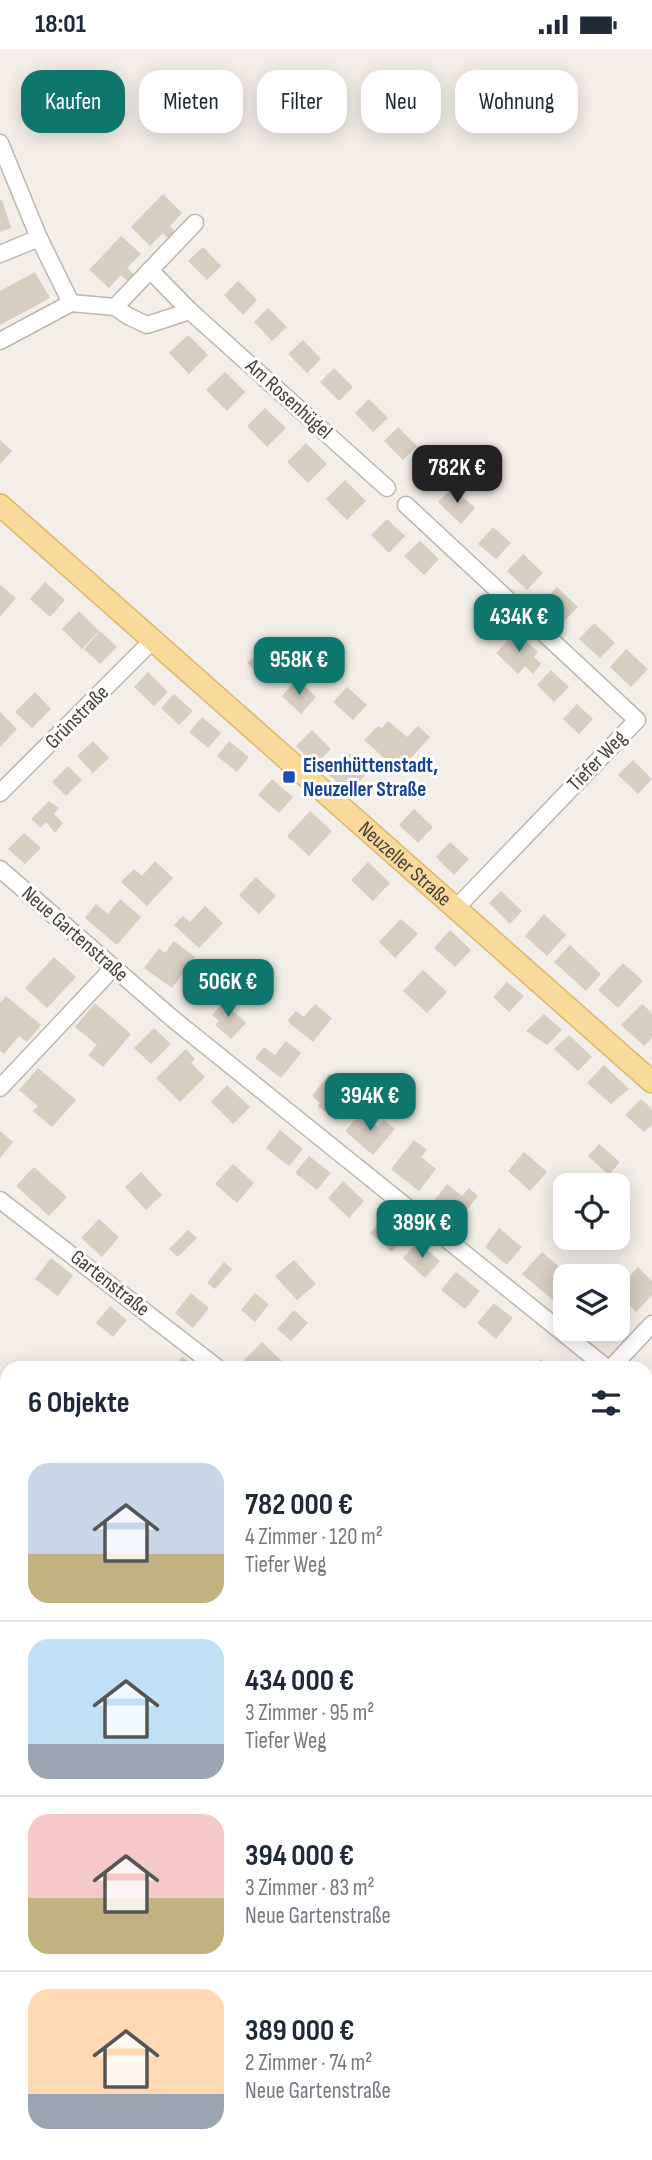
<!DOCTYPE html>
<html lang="de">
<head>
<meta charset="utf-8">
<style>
  :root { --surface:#fff; --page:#f2f2f3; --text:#1f2937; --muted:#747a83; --line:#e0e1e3; --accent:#0f766e }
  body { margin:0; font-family:"Sofia Sans Condensed",sans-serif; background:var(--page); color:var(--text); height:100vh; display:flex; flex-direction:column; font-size:26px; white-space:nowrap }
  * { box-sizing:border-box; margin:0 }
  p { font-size:23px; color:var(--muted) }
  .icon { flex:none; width:38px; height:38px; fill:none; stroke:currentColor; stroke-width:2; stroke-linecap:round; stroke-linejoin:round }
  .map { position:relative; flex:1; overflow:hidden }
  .drawer { position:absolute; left:0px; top:1312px; width:653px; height:800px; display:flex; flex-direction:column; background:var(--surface); border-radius:21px 21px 0 0; box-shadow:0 4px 18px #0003 }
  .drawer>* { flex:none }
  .banner { position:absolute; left:21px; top:21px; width:611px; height:63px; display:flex; gap:14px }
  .fabs { position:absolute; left:553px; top:1124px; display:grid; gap:14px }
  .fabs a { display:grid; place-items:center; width:77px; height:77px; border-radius:14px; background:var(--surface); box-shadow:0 4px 18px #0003; font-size:35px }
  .price { position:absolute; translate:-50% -60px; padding:0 16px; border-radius:14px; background:var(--accent); color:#fff; font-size:23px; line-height:46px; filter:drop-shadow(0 2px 4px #0008) }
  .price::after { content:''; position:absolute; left:50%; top:42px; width:21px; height:16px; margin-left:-10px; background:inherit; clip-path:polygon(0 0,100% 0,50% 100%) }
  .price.selected { background:#222; color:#fff }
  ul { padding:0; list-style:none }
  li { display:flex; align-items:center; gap:21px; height:175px; padding:0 28px }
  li+li { border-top:2px solid var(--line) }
  li span { display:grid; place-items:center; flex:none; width:196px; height:140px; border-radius:21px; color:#555 }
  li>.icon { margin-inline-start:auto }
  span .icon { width:84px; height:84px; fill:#fffc; stroke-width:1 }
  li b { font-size:30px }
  h2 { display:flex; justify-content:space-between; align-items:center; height:84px; padding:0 28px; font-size:30px }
  .tag { padding:0 24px; border-radius:21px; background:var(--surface); box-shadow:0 4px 18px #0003; font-size:24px; line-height:63px }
  .tag.selected { background:var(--accent); color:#fff }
  .status { display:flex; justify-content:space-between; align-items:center; height:49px; padding:0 35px; background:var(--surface); direction:ltr }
  .status svg { height:19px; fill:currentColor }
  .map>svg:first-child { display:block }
  .building { fill:#d7cdc1 }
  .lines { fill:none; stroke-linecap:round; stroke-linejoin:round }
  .minor-casing { stroke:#beb6ab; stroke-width:19 }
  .major-casing { stroke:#ddb66c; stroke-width:24 }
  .minor { stroke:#fff; stroke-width:16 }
  .major { stroke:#f9da9b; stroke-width:21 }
  .transit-dot { fill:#1a4fb4; stroke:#fff; stroke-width:2.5 }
  .labels { text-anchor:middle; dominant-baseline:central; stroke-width:6; stroke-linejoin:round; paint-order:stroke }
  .street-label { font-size:21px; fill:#463f37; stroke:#fff }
  .transit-label { font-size:21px; font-weight:bold; fill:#164399; stroke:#fff; text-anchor:start }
</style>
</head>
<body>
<div class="status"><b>18:01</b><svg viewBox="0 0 49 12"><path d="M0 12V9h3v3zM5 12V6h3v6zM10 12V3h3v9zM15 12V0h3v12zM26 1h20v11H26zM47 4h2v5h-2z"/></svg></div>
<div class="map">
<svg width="652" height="2111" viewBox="0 0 652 2111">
  <rect width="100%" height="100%" fill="#f3efe8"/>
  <!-- building -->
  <g class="building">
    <polygon points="163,145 182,164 170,177 177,184 170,191 163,184 150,197 131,178"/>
    <polygon points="2,151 11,179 0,183 0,152"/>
    <polygon points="121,187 141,205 127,219 135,226 128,233 121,226 109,239 89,221"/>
    <polygon points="203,198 221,217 207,231 188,212"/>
    <polygon points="35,223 50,249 0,276 0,242"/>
    <polygon points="238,232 257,251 243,266 224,246"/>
    <polygon points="268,259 287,278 272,292 254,273"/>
    <polygon points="188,286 208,306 189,325 169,304"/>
    <polygon points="303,291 321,310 307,324 288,305"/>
    <polygon points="334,319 353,338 339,352 320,333"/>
    <polygon points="225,323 245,343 227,362 206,341"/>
    <polygon points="369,350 388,369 373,383 355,364"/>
    <polygon points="265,359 286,379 267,398 247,377"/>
    <polygon points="398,378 417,397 403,411 384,392"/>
    <polygon points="0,391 12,402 0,415"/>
    <polygon points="306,394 327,415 308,434 287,413"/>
    <polygon points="345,431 366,452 347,471 326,450"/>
    <polygon points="452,438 475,459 461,475 438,453"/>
    <polygon points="387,470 405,487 389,504 371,486"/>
    <polygon points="493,478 511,494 496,510 478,495"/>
    <polygon points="420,492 439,510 424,526 404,507"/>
    <polygon points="523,505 543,524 527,541 507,522"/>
    <polygon points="45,533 65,551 50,568 30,550"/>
    <polygon points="0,536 16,549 0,568"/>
    <polygon points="557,538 578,558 562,574 542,554"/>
    <polygon points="79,562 99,582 82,600 62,580"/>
    <polygon points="594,574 615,594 600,609 579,590"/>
    <polygon points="100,582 117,598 100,615 84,600"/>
    <polygon points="516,583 538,603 534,608 541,615 533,625 525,617 518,625 496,604"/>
    <polygon points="268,593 284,608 279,614 283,619 268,635 247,614"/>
    <polygon points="626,600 648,620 631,638 610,618"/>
    <polygon points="551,621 569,638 554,653 537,636"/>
    <polygon points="148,623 168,643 154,657 134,638"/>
    <polygon points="297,630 316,648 301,665 282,647"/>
    <polygon points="347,638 367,656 353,671 333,653"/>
    <polygon points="35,643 51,660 32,679 15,663"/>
    <polygon points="174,645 193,662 179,676 161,659"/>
    <polygon points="577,655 593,670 579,685 563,670"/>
    <polygon points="0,663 17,680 0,698"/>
    <polygon points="202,668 221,684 208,699 189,683"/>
    <polygon points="388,672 407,688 418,677 430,688 399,722 364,691 378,677 382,679"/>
    <polygon points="312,681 331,700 315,716 296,697"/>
    <polygon points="93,692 109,709 93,724 77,707"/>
    <polygon points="229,692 249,708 237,723 217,707"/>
    <polygon points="349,704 369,722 349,744 329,726"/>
    <polygon points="633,711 652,730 638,745 618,726"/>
    <polygon points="68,717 82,731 66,747 52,733"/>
    <polygon points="272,730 293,748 279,764 258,746"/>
    <polygon points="49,752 59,759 54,765 63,774 55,784 46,773 41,779 31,770"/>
    <polygon points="414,760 433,778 418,794 399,776"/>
    <polygon points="310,762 332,782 309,807 287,787"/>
    <polygon points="24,784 41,799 25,815 8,800"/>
    <polygon points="450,793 469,810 454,826 436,808"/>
    <polygon points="155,812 173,829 147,857 121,833 134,820 142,827"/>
    <polygon points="368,813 390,834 373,852 351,831"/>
    <polygon points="256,828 276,847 259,865 239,846"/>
    <polygon points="501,842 522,862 510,875 489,854"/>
    <polygon points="120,850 141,868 117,896 85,869 96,855 108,865"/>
    <polygon points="205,857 223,874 199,899 174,876 183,867 190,873"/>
    <polygon points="544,865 566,886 547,907 525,887"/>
    <polygon points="401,870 418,885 395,909 379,893"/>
    <polygon points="450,881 471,901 455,918 434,899"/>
    <polygon points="174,892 195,908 172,939 144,919 159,899 165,904"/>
    <polygon points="570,896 601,925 586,942 554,913"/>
    <polygon points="54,908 76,928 47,959 25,939"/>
    <polygon points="241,911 259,926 244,943 226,928"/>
    <polygon points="623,914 643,932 618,959 598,941"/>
    <polygon points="423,921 447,943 427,964 403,942"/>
    <polygon points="507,933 524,947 509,963 493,948"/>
    <polygon points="6,947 41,976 27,993 19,987 4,1005 0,1002 0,954"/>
    <polygon points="228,948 236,955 231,960 246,974 231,990 215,976 219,972 212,966"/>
    <polygon points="95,954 131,985 103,1018 88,1006 97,996 75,978"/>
    <polygon points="315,955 332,969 313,993 287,972 296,962 304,968"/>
    <polygon points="642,955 652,964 652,989 644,997 621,976"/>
    <polygon points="544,965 562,981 547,996 526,982"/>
    <polygon points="154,979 171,995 151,1015 134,999"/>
    <polygon points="569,986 592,1008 578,1022 554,1000"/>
    <polygon points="286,992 301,1004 281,1029 255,1009 264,998 275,1006"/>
    <polygon points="186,1000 195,1010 191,1014 205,1028 180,1053 156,1029"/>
    <polygon points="604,1016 629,1040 611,1055 587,1034"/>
    <polygon points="38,1019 76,1051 52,1078 33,1062 38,1057 19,1041"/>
    <polygon points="329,1025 341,1035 333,1044 347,1055 335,1071 318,1057 320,1054 312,1047"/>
    <polygon points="227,1036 250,1058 233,1075 211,1053"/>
    <polygon points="641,1050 652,1060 652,1076 644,1083 625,1066"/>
    <polygon points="361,1064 378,1078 384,1071 395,1080 373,1106 345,1082"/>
    <polygon points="280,1081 303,1100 289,1117 266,1099"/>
    <polygon points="0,1082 13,1093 0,1109"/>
    <polygon points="414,1091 427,1101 421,1108 436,1120 419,1142 391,1120"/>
    <polygon points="599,1095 620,1113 609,1126 588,1107"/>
    <polygon points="524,1103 547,1123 530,1142 508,1122"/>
    <polygon points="309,1107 331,1124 317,1141 295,1124"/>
    <polygon points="233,1115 254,1134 237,1154 215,1135"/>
    <polygon points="34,1118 67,1148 49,1167 16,1137"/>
    <polygon points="141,1123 162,1146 146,1161 125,1138"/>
    <polygon points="343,1132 364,1152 349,1169 328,1149"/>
    <polygon points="447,1135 462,1147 469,1139 478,1147 458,1172 434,1152"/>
    <polygon points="386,1166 407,1185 392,1203 370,1184"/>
    <polygon points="99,1170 119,1188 102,1208 81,1189"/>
    <polygon points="499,1179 522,1198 507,1216 485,1198"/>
    <polygon points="188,1181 197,1189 178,1208 169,1200"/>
    <polygon points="418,1193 440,1212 425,1229 403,1209"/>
    <polygon points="542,1203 570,1227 565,1227 565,1239 554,1252 522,1225"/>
    <polygon points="51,1209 73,1226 58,1247 35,1230"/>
    <polygon points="294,1211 316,1235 297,1251 275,1227"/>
    <polygon points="224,1213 232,1220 215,1240 207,1234"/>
    <polygon points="638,1218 652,1232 652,1246 636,1263 618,1245 618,1240"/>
    <polygon points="456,1223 480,1242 465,1260 441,1241"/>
    <polygon points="191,1244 209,1259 193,1279 175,1264"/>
    <polygon points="255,1244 269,1255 255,1273 241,1261"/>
    <polygon points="494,1254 513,1269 496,1290 477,1274"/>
    <polygon points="110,1257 127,1271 113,1288 96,1274"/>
    <polygon points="294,1261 308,1274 291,1292 277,1280"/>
    <polygon points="262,1293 284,1314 279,1320 253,1320 244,1311"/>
    <polygon points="182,1308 198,1320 173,1320"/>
    <polygon points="541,1310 551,1320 533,1320"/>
    <polygon points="646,1330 652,1335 652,1357 649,1355 646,1358"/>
    <polygon points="7,1359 7,1390 0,1393 0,1362"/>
    <polygon points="7,1484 7,1518 3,1519 0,1512 0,1487"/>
    <polygon points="652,1551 652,1573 646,1567 646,1558"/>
    <polygon points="7,1745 7,1766 0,1767 0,1746"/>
    <polygon points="646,1844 652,1849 652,1881 646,1876"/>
    <polygon points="0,1869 7,1869 5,1901 0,1901"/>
    <rect x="0" y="2001" width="5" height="16"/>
    <polygon points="214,2105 233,2105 234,2108 214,2111"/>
    <polygon points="401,2105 409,2105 419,2111 398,2111"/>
    <polygon points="453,2105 472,2105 468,2111 449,2111"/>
  </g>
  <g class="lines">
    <!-- minor casing -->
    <g class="minor-casing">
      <g id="minor">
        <polyline points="0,94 39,189 71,254"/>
        <polyline points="0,205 39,189"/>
        <polyline points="150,221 190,262"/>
        <polyline points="115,258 195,174"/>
        <polyline points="0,292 71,254 115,258 128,267 147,276 190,262 387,439"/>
        <polyline points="406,456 637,671 455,860"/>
        <polyline points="0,744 153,591"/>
        <polyline points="0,820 173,970 608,1320"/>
        <polyline points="0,1039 113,919"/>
        <polyline points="0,1151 219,1320"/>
        <polyline points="610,1320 652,1275"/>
        <polyline points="0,1467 7,1463"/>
        <polyline points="0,1600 7,1625"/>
        <polyline points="646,1641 652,1646"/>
        <polyline points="0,1726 7,1725"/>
        <polyline points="646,1914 652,1914"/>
        <polyline points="140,2111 140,2105"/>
        <polyline points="372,2111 374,2105"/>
      </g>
    </g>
    <!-- major casing -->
    <g class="major-casing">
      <g id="major">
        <path id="s1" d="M 0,456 L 652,1033"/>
        <polyline points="646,1666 652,1660"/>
        <polyline points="0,1836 7,1836"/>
      </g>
    </g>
    <!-- minor -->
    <use href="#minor" class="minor"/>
    <!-- major -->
    <use href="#major" class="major"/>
  </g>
  <!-- markers -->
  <rect class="transit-dot" x="282" y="721" width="14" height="14" rx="3.5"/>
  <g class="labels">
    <!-- street labels -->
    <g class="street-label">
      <text transform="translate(289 350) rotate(42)">Am Rosenhügel</text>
      <text transform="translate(77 668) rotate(-45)">Grünstraße</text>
      <text transform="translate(597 712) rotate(-46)">Tiefer Weg</text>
      <text stroke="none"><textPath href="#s1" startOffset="541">Neuzeller Straße</textPath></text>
      <text transform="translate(75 885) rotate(41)">Neue Gartenstraße</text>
      <text transform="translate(110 1234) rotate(38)">Gartenstraße</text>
    </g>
    <!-- transit labels -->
    <g class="transit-label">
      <text x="303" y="716">Eisenhüttenstadt,<tspan x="303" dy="24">Neuzeller Straße</tspan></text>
    </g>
  </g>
</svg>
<div class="fabs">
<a><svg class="icon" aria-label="locate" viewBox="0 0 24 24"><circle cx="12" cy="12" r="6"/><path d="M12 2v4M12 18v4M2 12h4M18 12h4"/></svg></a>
<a><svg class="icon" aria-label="layers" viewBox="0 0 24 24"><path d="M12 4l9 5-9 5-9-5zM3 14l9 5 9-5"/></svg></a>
</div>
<b class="price selected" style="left:457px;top:456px">782K €</b>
<b class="price" style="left:519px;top:605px">434K €</b>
<b class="price" style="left:299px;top:648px">958K €</b>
<b class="price" style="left:228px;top:970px">506K €</b>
<b class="price" style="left:370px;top:1084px">394K €</b>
<b class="price" style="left:422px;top:1211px">389K €</b>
<div class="banner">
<a class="tag selected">Kaufen</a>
<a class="tag">Mieten</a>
<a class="tag">Filter</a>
<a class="tag">Neu</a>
<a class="tag">Wohnung</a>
</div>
<section class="drawer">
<h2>6 Objekte<svg class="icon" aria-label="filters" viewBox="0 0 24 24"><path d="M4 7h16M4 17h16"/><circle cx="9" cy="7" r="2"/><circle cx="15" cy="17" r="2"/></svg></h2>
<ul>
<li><span style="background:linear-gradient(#c9d6e8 65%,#c2b280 0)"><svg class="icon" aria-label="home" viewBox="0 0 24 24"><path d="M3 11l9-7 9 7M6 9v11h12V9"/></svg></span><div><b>782 000 €</b><p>4 Zimmer · 120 m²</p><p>Tiefer Weg</p></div></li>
<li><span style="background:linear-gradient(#bfe0f5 75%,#9aa5b1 0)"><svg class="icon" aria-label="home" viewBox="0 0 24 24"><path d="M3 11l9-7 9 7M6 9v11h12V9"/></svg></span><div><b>434 000 €</b><p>3 Zimmer · 95 m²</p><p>Tiefer Weg</p></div></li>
<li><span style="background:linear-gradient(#f6c9c9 60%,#c2b280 0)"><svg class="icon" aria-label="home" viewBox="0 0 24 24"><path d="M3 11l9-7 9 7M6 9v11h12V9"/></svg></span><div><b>394 000 €</b><p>3 Zimmer · 83 m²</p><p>Neue Gartenstraße</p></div></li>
<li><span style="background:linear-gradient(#ffd9b3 75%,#9aa5b1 0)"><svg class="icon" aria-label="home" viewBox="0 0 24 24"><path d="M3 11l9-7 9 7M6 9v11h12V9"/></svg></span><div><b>389 000 €</b><p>2 Zimmer · 74 m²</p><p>Neue Gartenstraße</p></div></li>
</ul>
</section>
</div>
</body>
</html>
